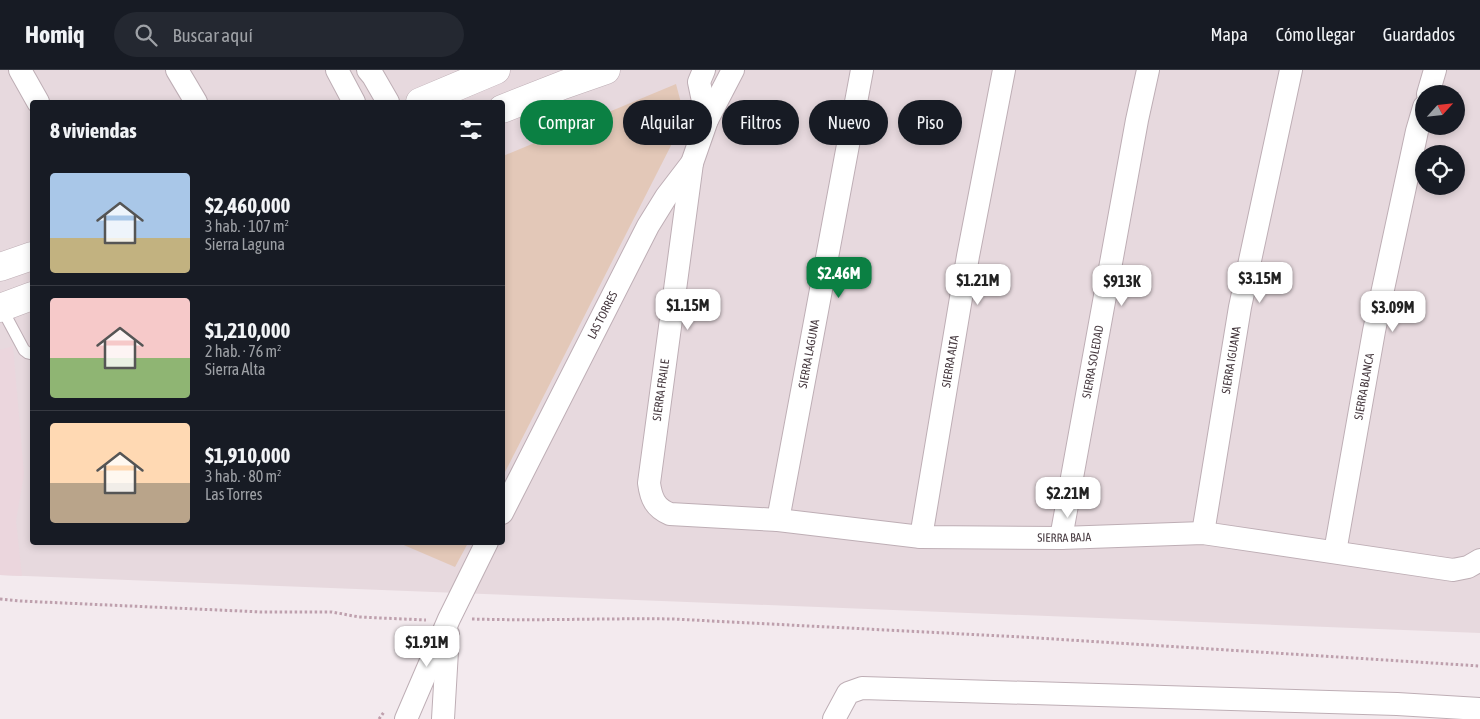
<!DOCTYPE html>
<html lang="es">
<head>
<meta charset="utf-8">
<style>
  :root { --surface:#171b24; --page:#242831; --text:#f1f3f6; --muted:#9ea1a6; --line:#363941; --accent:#0b8043 }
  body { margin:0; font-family:"Asap Condensed",sans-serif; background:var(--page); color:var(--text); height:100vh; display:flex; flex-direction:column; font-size:19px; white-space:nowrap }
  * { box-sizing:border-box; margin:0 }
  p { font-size:16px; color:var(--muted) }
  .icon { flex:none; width:28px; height:28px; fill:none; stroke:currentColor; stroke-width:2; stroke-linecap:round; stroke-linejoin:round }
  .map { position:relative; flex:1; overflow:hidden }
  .sheet { position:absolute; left:30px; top:30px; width:475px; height:445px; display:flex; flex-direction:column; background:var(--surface); border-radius:5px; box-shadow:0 2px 8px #0003 }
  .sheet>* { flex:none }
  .guide { position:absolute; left:520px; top:30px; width:475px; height:45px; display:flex; gap:10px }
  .needle { width:32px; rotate:63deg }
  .tools { position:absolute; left:1415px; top:15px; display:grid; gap:10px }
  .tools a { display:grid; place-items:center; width:50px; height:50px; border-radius:50%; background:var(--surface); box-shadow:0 2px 8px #0003; font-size:25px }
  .price { position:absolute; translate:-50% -42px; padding:0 11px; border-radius:10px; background:#fff; color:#222; font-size:16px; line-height:32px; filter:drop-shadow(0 1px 2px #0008) }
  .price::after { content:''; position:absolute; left:50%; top:30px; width:15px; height:11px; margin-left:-8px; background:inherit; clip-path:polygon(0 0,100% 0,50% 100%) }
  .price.current { background:var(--accent); color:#fff }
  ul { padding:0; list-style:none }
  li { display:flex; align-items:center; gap:15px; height:125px; padding:0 20px }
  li+li { border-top:1px solid var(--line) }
  li span { display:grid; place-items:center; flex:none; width:140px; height:100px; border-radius:5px; color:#555 }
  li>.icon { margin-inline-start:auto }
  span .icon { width:60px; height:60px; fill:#fffc; stroke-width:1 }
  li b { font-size:21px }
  h2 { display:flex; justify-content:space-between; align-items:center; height:60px; padding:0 20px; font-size:21px }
  .chip { padding:0 18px; border-radius:22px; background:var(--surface); box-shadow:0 2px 8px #0003; font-size:18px; line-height:45px }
  .chip.current { background:var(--accent); color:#fff }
  header { display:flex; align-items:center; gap:30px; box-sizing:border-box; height:70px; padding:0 25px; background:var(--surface); border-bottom:1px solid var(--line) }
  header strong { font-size:24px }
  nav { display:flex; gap:28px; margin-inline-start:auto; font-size:18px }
  .search { width:350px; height:45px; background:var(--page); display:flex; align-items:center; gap:12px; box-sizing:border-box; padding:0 18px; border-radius:28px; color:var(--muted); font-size:19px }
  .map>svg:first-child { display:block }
  .residential { fill:#e7d9de; fill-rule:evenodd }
  .education { fill:#ebd6dd }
  .green { fill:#e3c8b8 }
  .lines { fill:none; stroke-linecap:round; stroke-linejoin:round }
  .service-casing { stroke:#beaeb5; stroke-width:13 }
  .minor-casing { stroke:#beaeb5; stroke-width:24 }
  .tertiary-casing { stroke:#beaeb5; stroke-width:29 }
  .path { stroke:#bea0ad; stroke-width:3; stroke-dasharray:2.5 2.5; stroke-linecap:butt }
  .service { stroke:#fff; stroke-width:11 }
  .minor { stroke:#fff; stroke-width:22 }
  .tertiary { stroke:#fff; stroke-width:28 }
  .labels { text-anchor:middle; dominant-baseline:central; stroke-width:5; stroke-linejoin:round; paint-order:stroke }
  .street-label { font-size:12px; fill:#46393f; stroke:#fff }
</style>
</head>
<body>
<header>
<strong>Homiq</strong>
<div class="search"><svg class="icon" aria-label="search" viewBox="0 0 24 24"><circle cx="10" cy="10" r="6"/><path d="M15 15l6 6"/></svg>Buscar aquí</div>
<nav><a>Mapa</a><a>Cómo llegar</a><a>Guardados</a></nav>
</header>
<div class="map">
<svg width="1480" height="649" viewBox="0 0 1480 649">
  <rect width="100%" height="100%" fill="#f3eaee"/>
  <!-- residential -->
  <path class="residential" d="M 0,0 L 1480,0 L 1480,563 L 0,505 ZM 1424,24 L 1456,24 L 1456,56 L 1424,56 ZM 32,32 L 502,32 L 502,472 L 32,472 ZM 1424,84 L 1456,84 L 1456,116 L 1424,116 Z"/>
  <!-- education -->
  <polygon class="education" points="13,276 24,404 16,451 22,506 0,505 0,280"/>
  <!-- green -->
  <g class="green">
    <polygon points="676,14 685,48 503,406 503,86"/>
    <polygon points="399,473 468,472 468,473 455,497"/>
  </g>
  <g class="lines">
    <!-- service casing -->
    <g class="service-casing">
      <polyline id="service" points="1,237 24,280 28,283 32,284"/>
    </g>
    <!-- minor casing -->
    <g class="minor-casing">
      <g id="minor">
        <polyline points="20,0 38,32"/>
        <polyline points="177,0 196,32"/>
        <polyline points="337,0 354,32"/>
        <polyline points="368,0 373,6 388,32"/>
        <polyline points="704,0 699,12 707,50"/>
        <polyline points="1428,24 1435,0"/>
        <path id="s1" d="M 692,93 L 649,413 C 651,428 655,438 670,444 L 778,450 L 921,467 L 1061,468 L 1203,463 L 1453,500 L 1468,497 L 1480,490"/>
        <path id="s2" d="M 502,443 L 648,156 L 666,127 L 692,93 L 707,50 L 733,0"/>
        <path id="s3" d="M 778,450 L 862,0"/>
        <path id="s4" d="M 1203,463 L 1240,237 L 1291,0"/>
        <path id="s5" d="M 921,467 L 968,186 L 1004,0"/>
        <path id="s6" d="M 1061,468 L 1137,50 L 1148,0"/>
        <path id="s7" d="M 1335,482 L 1374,261 L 1417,61 L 1424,37"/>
        <polyline points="406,649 449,549 487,472"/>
        <polyline points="443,649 448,564"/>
        <polyline points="834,649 848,623 862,618 1397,634 1480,639"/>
      </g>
    </g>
    <!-- tertiary casing -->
    <g class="tertiary-casing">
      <g id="tertiary">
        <polyline points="420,32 496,0"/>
        <polyline points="502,39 563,15 606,0"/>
        <polyline points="0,197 32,186"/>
        <polyline points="0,238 32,226"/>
      </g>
    </g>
    <!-- path -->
    <g class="path">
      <polyline points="0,529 20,531 262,542 332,542 359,547 426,550"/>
      <path d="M 472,549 C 539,551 606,548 673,549 L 1022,567 L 1480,596"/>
      <polyline points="379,649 384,642"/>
    </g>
    <!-- service -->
    <use href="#service" class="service"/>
    <!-- minor -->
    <use href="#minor" class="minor"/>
    <!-- tertiary -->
    <use href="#tertiary" class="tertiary"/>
  </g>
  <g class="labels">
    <!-- street labels -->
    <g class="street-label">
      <text stroke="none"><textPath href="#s2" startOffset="222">LAS TORRES</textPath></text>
      <text stroke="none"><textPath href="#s3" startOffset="169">SIERRA LAGUNA</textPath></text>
      <text stroke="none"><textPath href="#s4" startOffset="175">SIERRA IGUANA</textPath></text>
      <text stroke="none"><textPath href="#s5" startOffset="178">SIERRA ALTA</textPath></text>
      <text stroke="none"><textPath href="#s6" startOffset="179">SIERRA SOLEDAD</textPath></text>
      <text stroke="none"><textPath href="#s7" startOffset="168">SIERRA BLANCA</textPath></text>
      <text transform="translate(661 320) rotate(-82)">SIERRA FRAILE</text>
      <text stroke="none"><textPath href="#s1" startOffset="758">SIERRA BAJA</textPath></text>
    </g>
  </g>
</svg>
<div class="tools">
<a><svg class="needle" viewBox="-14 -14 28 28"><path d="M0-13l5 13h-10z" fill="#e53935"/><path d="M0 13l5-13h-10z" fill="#9ea1a6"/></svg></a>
<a><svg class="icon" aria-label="locate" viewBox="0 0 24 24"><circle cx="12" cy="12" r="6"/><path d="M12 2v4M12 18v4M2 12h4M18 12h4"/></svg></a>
</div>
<b class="price current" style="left:839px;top:229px">$2.46M</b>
<b class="price" style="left:1260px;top:234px">$3.15M</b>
<b class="price" style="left:978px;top:236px">$1.21M</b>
<b class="price" style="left:1122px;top:237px">$913K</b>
<b class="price" style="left:688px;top:261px">$1.15M</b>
<b class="price" style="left:1393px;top:263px">$3.09M</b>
<b class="price" style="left:1068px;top:449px">$2.21M</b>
<b class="price" style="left:427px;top:598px">$1.91M</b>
<div class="guide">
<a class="chip current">Comprar</a>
<a class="chip">Alquilar</a>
<a class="chip">Filtros</a>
<a class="chip">Nuevo</a>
<a class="chip">Piso</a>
</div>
<section class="sheet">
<h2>8 viviendas<svg class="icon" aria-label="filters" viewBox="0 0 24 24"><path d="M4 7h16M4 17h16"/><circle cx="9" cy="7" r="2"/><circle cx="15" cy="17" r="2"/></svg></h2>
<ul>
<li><span style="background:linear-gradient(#a9c7e8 65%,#c2b280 0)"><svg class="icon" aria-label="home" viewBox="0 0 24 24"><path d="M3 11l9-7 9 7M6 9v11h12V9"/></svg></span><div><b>$2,460,000</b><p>3 hab. · 107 m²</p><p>Sierra Laguna</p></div></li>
<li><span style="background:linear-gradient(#f6c9c9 60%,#8fb573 0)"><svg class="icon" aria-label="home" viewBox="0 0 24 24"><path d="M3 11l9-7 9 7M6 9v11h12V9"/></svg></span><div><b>$1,210,000</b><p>2 hab. · 76 m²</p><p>Sierra Alta</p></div></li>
<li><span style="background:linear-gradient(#ffd9b3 60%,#b9a48a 0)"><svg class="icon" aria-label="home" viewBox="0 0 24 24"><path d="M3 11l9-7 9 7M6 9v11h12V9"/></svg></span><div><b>$1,910,000</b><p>3 hab. · 80 m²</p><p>Las Torres</p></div></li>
</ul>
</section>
</div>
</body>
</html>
